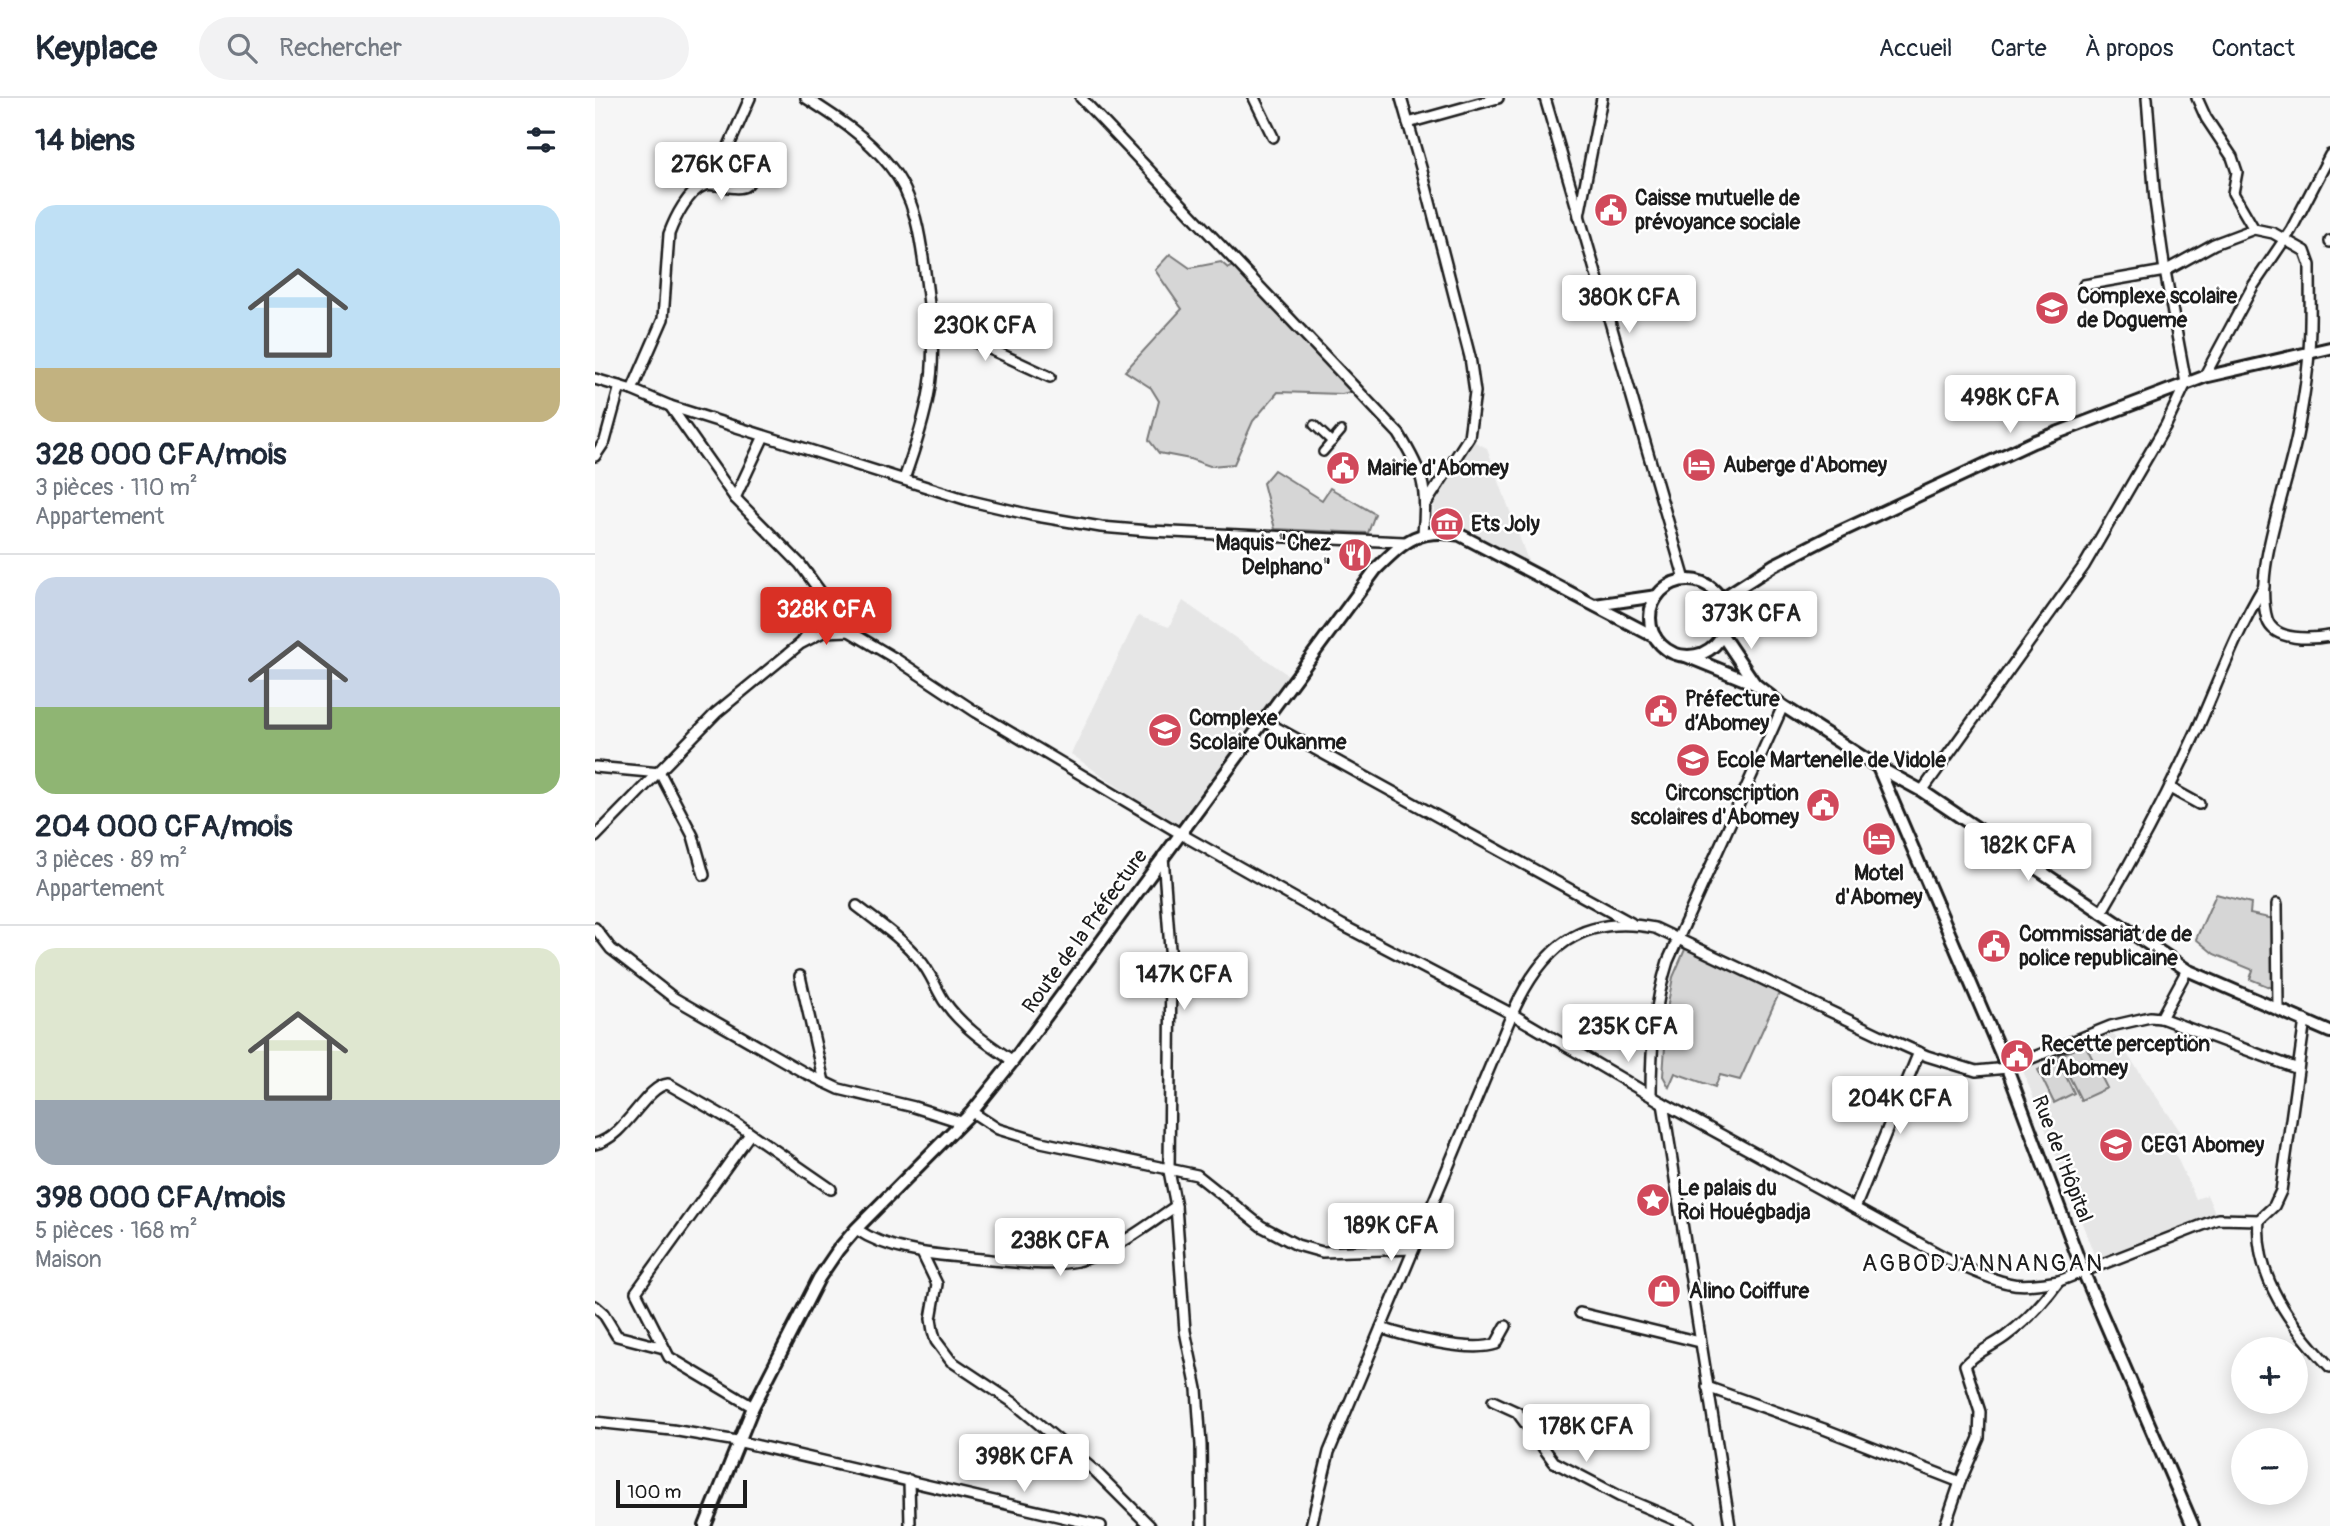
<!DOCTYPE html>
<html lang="fr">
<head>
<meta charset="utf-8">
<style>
  :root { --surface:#fff; --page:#f2f2f3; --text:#1f2937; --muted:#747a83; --line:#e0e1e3; --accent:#d93025 }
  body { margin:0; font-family:Pangolin,sans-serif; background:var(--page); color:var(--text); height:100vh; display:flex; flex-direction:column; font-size:26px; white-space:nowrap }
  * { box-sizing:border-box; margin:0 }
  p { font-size:23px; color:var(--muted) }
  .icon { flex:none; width:38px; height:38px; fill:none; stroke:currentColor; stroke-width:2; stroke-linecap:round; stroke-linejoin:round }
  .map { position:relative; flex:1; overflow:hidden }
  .sheet { display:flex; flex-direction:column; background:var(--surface); width:595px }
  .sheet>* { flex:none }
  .fabs { position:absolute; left:1636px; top:1239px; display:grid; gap:14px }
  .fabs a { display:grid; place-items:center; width:77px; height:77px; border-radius:50%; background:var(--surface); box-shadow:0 4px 18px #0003; font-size:35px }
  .scale { position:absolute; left:21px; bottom:18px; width:131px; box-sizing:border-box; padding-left:7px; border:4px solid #1c1c1c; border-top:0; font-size:19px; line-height:24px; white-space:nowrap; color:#1c1c1c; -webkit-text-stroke:5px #fff; paint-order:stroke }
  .price { position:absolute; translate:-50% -60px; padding:0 16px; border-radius:7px; background:#fff; color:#222; font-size:23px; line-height:46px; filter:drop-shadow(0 2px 4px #0008) }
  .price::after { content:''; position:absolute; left:50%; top:42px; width:21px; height:16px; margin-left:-10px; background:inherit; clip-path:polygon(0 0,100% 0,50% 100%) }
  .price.current { background:var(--accent); color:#fff }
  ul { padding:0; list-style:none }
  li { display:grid; align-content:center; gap:14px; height:371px; padding:0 35px }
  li+li { border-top:2px solid var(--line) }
  li span { display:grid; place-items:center; height:217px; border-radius:21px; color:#555 }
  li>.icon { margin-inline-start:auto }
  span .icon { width:126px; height:126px; fill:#fffc; stroke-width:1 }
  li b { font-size:30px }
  h2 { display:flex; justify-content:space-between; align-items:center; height:84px; padding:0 35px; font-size:30px }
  header { display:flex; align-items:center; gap:42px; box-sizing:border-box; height:98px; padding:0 35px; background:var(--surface); border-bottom:2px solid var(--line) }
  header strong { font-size:33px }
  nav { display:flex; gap:38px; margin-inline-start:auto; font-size:24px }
  .search { width:490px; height:63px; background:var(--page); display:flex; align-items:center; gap:18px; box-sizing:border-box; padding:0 24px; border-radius:38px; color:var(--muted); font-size:26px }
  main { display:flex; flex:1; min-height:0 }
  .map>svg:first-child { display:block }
  .built { fill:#e6e6e6 }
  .green { fill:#d6d6d6; stroke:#797979; stroke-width:2 }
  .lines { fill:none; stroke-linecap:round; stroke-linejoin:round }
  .pedestrian-casing { stroke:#1c1c1c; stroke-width:12 }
  .minor-casing { stroke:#1c1c1c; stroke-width:14 }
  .tertiary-casing { stroke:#1c1c1c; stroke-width:16 }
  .pedestrian { stroke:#fff; stroke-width:7 }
  .minor { stroke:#fff; stroke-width:9 }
  .tertiary { stroke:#fff; stroke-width:10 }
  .labels { text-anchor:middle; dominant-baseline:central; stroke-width:5; stroke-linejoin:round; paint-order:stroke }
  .poi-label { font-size:21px; font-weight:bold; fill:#1c1c1c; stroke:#fff; text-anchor:start }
  .street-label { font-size:21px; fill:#1c1c1c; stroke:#fff }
  .quarter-label { font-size:24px; letter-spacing:2px; fill:#1c1c1c; stroke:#fff }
</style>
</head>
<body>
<header>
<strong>Keyplace</strong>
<div class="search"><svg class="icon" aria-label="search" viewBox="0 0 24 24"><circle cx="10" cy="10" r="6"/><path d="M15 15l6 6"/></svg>Rechercher</div>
<nav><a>Accueil</a><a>Carte</a><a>À propos</a><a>Contact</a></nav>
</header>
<main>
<section class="sheet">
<h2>14 biens<svg class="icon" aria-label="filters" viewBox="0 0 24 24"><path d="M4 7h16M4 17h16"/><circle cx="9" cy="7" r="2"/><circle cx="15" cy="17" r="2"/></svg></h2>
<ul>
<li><span style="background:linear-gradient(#bfe0f5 75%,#c2b280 0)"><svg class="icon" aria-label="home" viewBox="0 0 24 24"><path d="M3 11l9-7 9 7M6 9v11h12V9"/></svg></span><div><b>328 000 CFA/mois</b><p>3 pièces · 110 m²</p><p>Appartement</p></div></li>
<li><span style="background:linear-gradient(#c9d6e8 60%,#8fb573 0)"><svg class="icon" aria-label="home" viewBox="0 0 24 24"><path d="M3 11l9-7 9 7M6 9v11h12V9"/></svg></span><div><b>204 000 CFA/mois</b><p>3 pièces · 89 m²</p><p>Appartement</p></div></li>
<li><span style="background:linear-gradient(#dfe7d0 70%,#9aa5b1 0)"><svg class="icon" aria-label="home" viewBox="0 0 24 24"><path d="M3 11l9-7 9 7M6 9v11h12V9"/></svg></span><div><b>398 000 CFA/mois</b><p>5 pièces · 168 m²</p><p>Maison</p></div></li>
</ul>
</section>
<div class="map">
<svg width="1735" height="1428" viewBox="0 0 1735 1428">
  <rect width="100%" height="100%" fill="#f6f6f6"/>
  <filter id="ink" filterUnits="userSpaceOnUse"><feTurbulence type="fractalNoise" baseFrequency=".0143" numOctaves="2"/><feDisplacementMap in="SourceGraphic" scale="14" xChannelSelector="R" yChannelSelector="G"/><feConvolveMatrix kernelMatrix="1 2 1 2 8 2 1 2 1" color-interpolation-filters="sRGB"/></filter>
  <g filter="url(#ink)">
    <!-- built -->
    <g class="built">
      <polygon points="876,342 892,350 936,471 837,422 840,404"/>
      <polygon points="588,503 693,577 583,731 476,656 543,518 574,529"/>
      <polygon points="1514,933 1519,937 1592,1043 1578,1051 1601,1101 1612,1097 1621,1117 1502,1164 1427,970"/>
    </g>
    <!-- green -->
    <g class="green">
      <polygon points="575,156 595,170 626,164 633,170 641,167 757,290 755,294 747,296 683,294 658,323 639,366 615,368 595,361 564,355 554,342 564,303 556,290 530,273 587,211 560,172"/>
      <polygon points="679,372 727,402 735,390 780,416 773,435 680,431 668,385"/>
      <polygon points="1621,796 1656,805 1655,816 1679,821 1677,890 1655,881 1658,872 1619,856 1601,841"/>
      <polygon points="1091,849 1185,893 1145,982 1125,977 1120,989 1080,975 1074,989 1068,978 1073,905 1078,879"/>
      <polygon points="1490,946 1512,990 1486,1002 1464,958"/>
      <polygon points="1463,962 1479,995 1459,1005 1443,972"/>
    </g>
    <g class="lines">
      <!-- pedestrian casing -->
      <g class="pedestrian-casing">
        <g id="pedestrian">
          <polyline points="719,327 737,344"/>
          <polyline points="728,354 746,333"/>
        </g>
      </g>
      <!-- minor casing -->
      <g class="minor-casing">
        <g id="minor">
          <path d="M 211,0 C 241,19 272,39 294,67 C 321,99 326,142 331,182 C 336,220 341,256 334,294 C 329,324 319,353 309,381"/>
          <path d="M 486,0 L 804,336 C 828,375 833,389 828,435"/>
          <polyline points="659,0 678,39"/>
          <polyline points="806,0 827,73 875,259 880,294 874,339 832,404"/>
          <polyline points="950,0 1090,482"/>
          <polyline points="1602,0 1611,20 1637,59 1642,74 1638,95 1659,131"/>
          <polyline points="813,25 903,0"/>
          <polyline points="984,118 1007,0"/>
          <polyline points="1735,143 1735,144"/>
          <path d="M 1489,187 L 1570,173 L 1619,146 L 1659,131 L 1678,135 L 1710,153 L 1715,167 C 1715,195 1716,224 1714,253 C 1713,277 1708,303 1704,327 C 1696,381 1657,470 1672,521 C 1679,544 1717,541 1735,538"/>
          <polyline points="337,224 455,279"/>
          <polyline points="1609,279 1658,188 1696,132 1735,57"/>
          <polyline points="0,281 37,292 75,308 376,403 436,417 506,429 554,433 809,444"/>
          <path d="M 37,292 L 68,221 L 74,136 C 80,120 93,93 110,87 C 126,83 154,102 157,75 L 137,61 L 133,50 L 155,0"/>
          <path d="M 75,308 L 140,400 L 205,466 L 254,533 L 301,561 L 381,614 L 586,736 L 747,827 L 917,916 L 1068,1005 L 1360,1165 C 1377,1172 1395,1181 1413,1185 C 1429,1189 1448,1185 1464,1183 L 1623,1121 L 1664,1122 L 1679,1108 L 1686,1093 L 1710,922"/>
          <polyline points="0,358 10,343 25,288"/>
          <polyline points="140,400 169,338"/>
          <polyline points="208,542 217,530 226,497"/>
          <polyline points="669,623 1036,825"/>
          <polyline points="0,669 65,675 98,738 109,777"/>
          <polyline points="1575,690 1604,706"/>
          <polyline points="1327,693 1489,468 1571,327 1591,285 1570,173 1560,103 1552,0"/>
          <polyline points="0,739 121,615 205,546 228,534 254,533"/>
          <polyline points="568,758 576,864 574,1073 581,1108 590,1233 602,1291 606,1347 607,1428"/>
          <polyline points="1682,806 1683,911"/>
          <path d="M 262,808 C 284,825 306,840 324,861 C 335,873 340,889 349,903 C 367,929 393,946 418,963"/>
          <path d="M 1506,815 C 1541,756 1573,696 1601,634 C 1623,585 1641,534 1669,488"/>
          <polyline points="0,830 16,851 79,900 210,975 244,991 319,1009 366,1024"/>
          <polyline points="205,878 229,984"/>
          <polyline points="1566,920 1592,872"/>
          <path d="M 1056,997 C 1056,951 1059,907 1073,863 L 1188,608"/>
          <polyline points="1068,1005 1135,1428"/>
          <polyline points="377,1014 403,1031 446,1044 602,1077 666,1128 702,1147 727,1154 818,1151"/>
          <polyline points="155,1036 41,1194 74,1259 158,1309"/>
          <path d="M 0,1046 C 31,1039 50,988 73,986 L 139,1024 L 236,1091"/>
          <polyline points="1260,1110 1324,954"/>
          <path d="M 1664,1122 C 1659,1179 1697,1229 1735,1269"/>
          <path d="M 261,1131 C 299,1157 352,1157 396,1162 C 424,1164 454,1169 482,1163 C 519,1154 550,1129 581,1108"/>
          <polyline points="327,1155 342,1186 336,1221 338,1233 341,1243 356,1263 419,1305 501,1374 555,1428"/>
          <polyline points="0,1208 8,1215 22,1238 69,1250"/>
          <polyline points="985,1215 1105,1244"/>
          <path d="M 786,1230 C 813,1239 875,1255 901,1246 L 911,1228"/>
          <polyline points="1112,1289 1229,1331 1365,1384"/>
          <polyline points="898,1303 922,1314 959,1364 1024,1398 1095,1428"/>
          <polyline points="0,1324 77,1332 142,1343 506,1428"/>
          <polyline points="314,1382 315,1428"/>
          <path d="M 716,1428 L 734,1354 L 917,916 C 946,851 985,815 1060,830 L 1287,938 L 1332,958 L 1381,973 L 1412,970 L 1516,928 L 1555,919 L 1566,920 L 1703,971"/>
          <path d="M 1350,1428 L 1365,1384 L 1384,1340 L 1385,1314 L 1370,1267 C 1381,1254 1398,1248 1411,1238 C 1431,1223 1449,1204 1464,1183"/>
        </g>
      </g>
      <!-- tertiary casing -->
      <g class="tertiary-casing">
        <g id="tertiary">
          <circle cx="1093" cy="520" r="38"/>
          <polyline points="1126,501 1179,467 1236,438 1438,344 1609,279 1735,250"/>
          <polyline points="1000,507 1062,498"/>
          <polyline points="1127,537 1160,586"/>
          <polyline points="1091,558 1160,586 1188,608 1283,669 1327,693 1592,872 1735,934"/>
          <polyline points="1283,669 1412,970 1488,1173 1598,1428"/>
          <path d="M 110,1428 L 158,1309 L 224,1180 L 243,1152 L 261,1131 L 377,1014 L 418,963 L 781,471 C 810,443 823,429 865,437 L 1060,539"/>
        </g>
      </g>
      <!-- pedestrian -->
      <use href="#pedestrian" class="pedestrian"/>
      <!-- minor -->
      <use href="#minor" class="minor"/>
      <!-- tertiary -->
      <use href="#tertiary" class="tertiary"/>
    </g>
  </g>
  <!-- icons -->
  <defs>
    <g id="civic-disc" transform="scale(1.75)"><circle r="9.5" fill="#d1495b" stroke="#fff"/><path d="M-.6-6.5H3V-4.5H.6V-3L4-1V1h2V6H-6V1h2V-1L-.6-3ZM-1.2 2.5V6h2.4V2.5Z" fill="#fff"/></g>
    <g id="school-disc" transform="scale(1.75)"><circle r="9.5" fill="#d1495b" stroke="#fff"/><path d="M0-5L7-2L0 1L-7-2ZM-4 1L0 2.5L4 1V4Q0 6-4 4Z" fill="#fff"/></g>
    <g id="hotel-disc" transform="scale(1.75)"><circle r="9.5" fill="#d1495b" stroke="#fff"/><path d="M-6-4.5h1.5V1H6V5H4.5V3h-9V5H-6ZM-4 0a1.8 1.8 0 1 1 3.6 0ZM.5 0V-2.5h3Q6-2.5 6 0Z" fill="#fff"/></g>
    <g id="museum-disc" transform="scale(1.75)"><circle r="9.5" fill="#d1495b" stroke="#fff"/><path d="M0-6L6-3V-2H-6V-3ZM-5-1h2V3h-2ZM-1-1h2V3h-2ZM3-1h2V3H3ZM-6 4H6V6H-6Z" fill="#fff"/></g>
    <g id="restaurant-disc" transform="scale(1.75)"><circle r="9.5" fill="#d1495b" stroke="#fff"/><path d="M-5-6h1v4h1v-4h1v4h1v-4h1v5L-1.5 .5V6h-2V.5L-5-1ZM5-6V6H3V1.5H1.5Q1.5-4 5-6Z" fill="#fff"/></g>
    <g id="sight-disc" transform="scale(1.75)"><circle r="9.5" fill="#d1495b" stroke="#fff"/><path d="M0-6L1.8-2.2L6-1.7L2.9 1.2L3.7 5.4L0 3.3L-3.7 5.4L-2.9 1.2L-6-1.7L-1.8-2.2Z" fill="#fff"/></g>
    <g id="shop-disc" transform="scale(1.75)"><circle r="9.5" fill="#d1495b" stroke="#fff"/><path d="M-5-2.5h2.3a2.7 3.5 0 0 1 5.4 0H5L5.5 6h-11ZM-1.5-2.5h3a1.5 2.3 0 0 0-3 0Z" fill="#fff"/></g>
  </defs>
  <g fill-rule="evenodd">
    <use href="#civic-disc" x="1016" y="112"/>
    <use href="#school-disc" x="1457" y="210"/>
    <use href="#hotel-disc" x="1104" y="367"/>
    <use href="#civic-disc" x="748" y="370"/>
    <use href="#museum-disc" x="852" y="426"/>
    <use href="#restaurant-disc" x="760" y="457"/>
    <use href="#civic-disc" x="1066" y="613"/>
    <use href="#school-disc" x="570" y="632"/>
    <use href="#school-disc" x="1098" y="662"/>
    <use href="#civic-disc" x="1228" y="707"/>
    <use href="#hotel-disc" x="1284" y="741"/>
    <use href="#civic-disc" x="1399" y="848"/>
    <use href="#civic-disc" x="1422" y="958"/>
    <use href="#school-disc" x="1521" y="1047"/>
    <use href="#sight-disc" x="1058" y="1102"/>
    <use href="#shop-disc" x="1069" y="1193"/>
  </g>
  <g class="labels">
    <!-- poi labels -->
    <g class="poi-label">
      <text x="1040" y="100">Caisse mutuelle de<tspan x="1040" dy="24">prévoyance sociale</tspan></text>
      <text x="1482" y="198">Complexe scolaire<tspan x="1482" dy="24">de Dogueme</tspan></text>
      <text x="1128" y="367">Auberge d'Abomey</text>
      <text x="772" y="370">Mairie d'Abomey</text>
      <text x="876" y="426">Ets Joly</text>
      <text x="736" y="445" text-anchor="end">Maquis "Chez<tspan x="736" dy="24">Delphano"</tspan></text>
      <text x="1090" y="601">Préfecture<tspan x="1090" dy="24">d’Abomey</tspan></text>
      <text x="594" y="620">Complexe<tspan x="594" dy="24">Scolaire Oukanme</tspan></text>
      <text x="1122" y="662">Ecole Martenelle de Vidole</text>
      <text x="1204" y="695" text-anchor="end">Circonscription<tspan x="1204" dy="24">scolaires d'Abomey</tspan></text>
      <text x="1284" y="775" text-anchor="middle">Motel<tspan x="1284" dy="24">d'Abomey</tspan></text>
      <text x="1424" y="836">Commissariat de de<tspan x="1424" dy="24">police republicaine</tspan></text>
      <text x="1446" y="946">Recette perception<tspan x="1446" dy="24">d'Abomey</tspan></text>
      <text x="1546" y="1047">CEG1 Abomey</text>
      <text x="1082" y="1090">Le palais du<tspan x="1082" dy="24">Roi Houégbadja</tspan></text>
      <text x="1094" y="1193">Alino Coiffure</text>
    </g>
    <!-- street labels -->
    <g class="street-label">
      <text transform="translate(490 833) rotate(-54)">Route de la Préfecture</text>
      <text transform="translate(1467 1061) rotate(69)">Rue de l'Hôpital</text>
    </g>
    <!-- quarter labels -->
    <g class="quarter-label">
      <text x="1388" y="1165">AGBODJANNANGAN</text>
    </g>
  </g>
</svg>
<div class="fabs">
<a>+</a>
<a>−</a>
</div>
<div class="scale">100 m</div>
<b class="price" style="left:126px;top:104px">276K CFA</b>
<b class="price" style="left:1034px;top:237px">380K CFA</b>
<b class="price" style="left:390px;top:265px">230K CFA</b>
<b class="price" style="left:1415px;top:337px">498K CFA</b>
<b class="price current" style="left:231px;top:549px">328K CFA</b>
<b class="price" style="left:1156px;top:553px">373K CFA</b>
<b class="price" style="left:1433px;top:785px">182K CFA</b>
<b class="price" style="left:589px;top:914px">147K CFA</b>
<b class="price" style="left:1033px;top:966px">235K CFA</b>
<b class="price" style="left:1305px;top:1038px">204K CFA</b>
<b class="price" style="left:796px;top:1165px">189K CFA</b>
<b class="price" style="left:465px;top:1180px">238K CFA</b>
<b class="price" style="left:991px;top:1366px">178K CFA</b>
<b class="price" style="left:429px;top:1396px">398K CFA</b>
</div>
</main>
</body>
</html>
